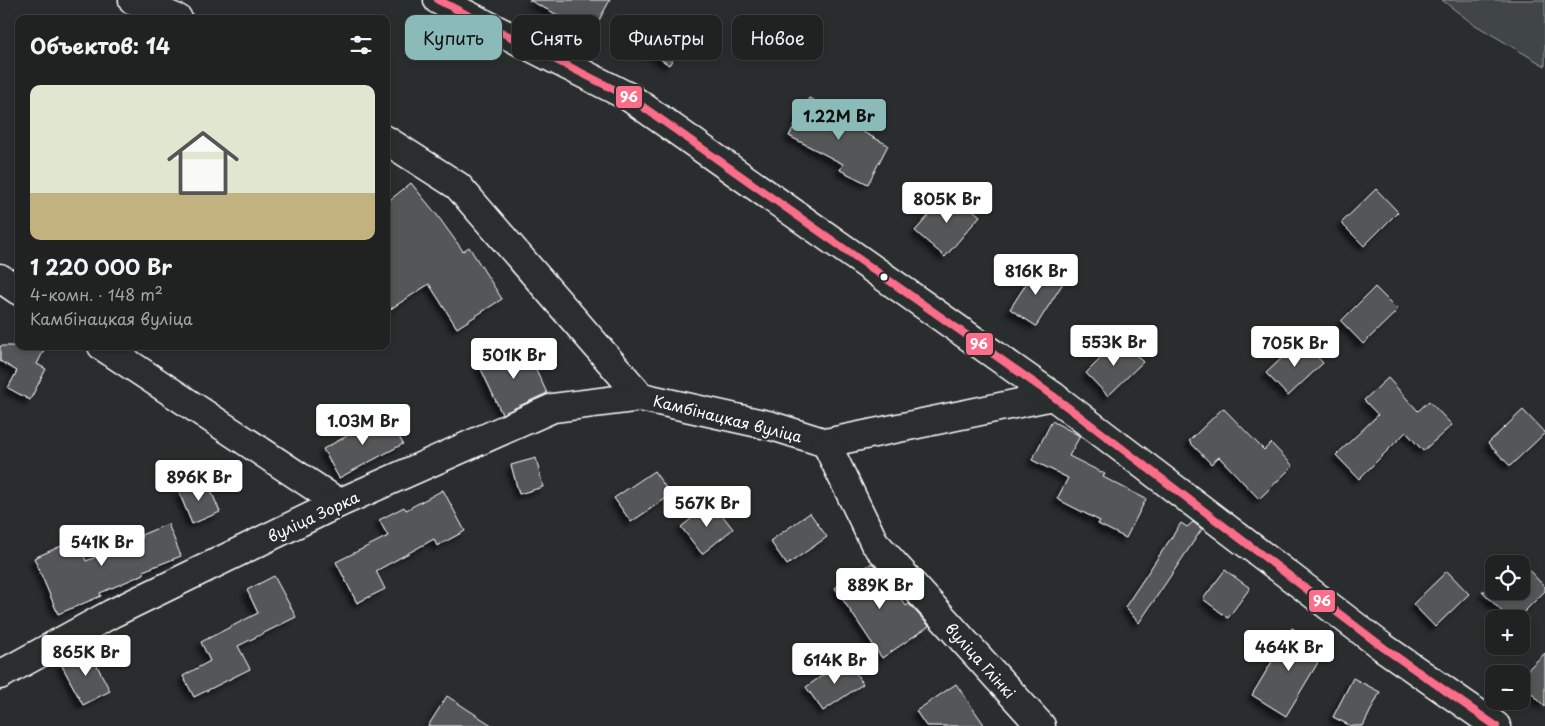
<!DOCTYPE html>
<html lang="ru">
<head>
<meta charset="utf-8">
<style>
  :root { --surface:#202222; --page:#2d2f2f; --text:#f1f3f6; --muted:#a2a4a5; --line:#3d3f40; --accent:#8bbbb9 }
  body { margin:0; font-family:"Playpen Sans",sans-serif; background:var(--page); color:var(--text); height:100vh; display:flex; flex-direction:column; font-size:19px; white-space:nowrap }
  * { box-sizing:border-box; margin:0 }
  p { font-size:16px; color:var(--muted) }
  .icon { flex:none; width:28px; height:28px; fill:none; stroke:currentColor; stroke-width:2; stroke-linecap:round; stroke-linejoin:round }
  .map { position:relative; flex:1; overflow:hidden }
  .side { position:absolute; left:15px; top:15px; width:375px; height:335px; display:flex; flex-direction:column; background:var(--surface); border-radius:10px; box-shadow:0 2px 8px #0003,0 0 0 1px var(--line) }
  .side>* { flex:none }
  .guide { position:absolute; left:405px; top:15px; width:475px; height:45px; display:flex; gap:10px }
  .controls { position:absolute; left:1485px; top:555px; display:grid; gap:10px }
  .controls a { display:grid; place-items:center; width:45px; height:45px; border-radius:10px; background:var(--surface); box-shadow:0 2px 8px #0003,0 0 0 1px var(--line); font-size:25px }
  .price { position:absolute; translate:-50% -42px; padding:0 11px; border-radius:5px; background:#fff; color:#222; font-size:16px; line-height:32px; filter:drop-shadow(0 1px 2px #0008) }
  .price::after { content:''; position:absolute; left:50%; top:30px; width:15px; height:11px; margin-left:-8px; background:inherit; clip-path:polygon(0 0,100% 0,50% 100%) }
  .price.current { background:var(--accent); color:#111 }
  ul { padding:0; list-style:none }
  li { display:grid; align-content:center; gap:10px; height:265px; padding:0 15px }
  li+li { border-top:1px solid var(--line) }
  li span { display:grid; place-items:center; height:155px; border-radius:10px; color:#555 }
  li>.icon { margin-inline-start:auto }
  span .icon { width:90px; height:90px; fill:#fffc; stroke-width:1 }
  li b { font-size:21px }
  h2 { display:flex; justify-content:space-between; align-items:center; height:60px; padding:0 15px; font-size:21px }
  .pill { padding:0 18px; border-radius:10px; background:var(--surface); box-shadow:0 2px 8px #0003,0 0 0 1px var(--line); font-size:18px; line-height:45px }
  .pill.current { background:var(--accent); color:#111 }
  .map>svg:first-child { display:block }
  .green { fill:#414445; stroke:#a0a2a2 }
  .building { fill:#555758; stroke:#fff; filter:url(#shadow) }
  .lines { fill:none; stroke-linecap:round; stroke-linejoin:round }
  .minor-casing { stroke:#fff; stroke-width:31 }
  .tertiary-casing { stroke:#fff; stroke-width:31 }
  .minor { stroke:#2a2d2e; stroke-width:28 }
  .tertiary { stroke:#2a2d2e; stroke-width:28 }
  .bus-1-casing { stroke:#2a2d2e; stroke-width:11 }
  .bus-1 { stroke:#fb6d88; stroke-width:8 }
  .bus-dot { fill:#fff; stroke:#2a2d2e; stroke-width:2 }
  .labels { text-anchor:middle; dominant-baseline:central; stroke-width:4.5; stroke-linejoin:round; paint-order:stroke }
  .street-label { font-size:15px; fill:#fff; stroke:#2a2d2e }
  .line-badge { stroke:#2a2d2e; stroke-width:2 }
  .badge-label { font-size:14px; text-anchor:middle; font-weight:bold; fill:#fff }
</style>
</head>
<body>
<div class="map">
<svg width="1545" height="726" viewBox="0 0 1545 726">
  <defs>
    <filter id="shadow"><feDropShadow dx="-4.5" dy="4.5" stdDeviation="2.5" flood-color="#0009"/></filter>
  </defs>
  <rect width="100%" height="100%" fill="#2a2d2e"/>
  <filter id="ink" filterUnits="userSpaceOnUse"><feTurbulence type="fractalNoise" baseFrequency=".02" numOctaves="2"/><feDisplacementMap in="SourceGraphic" scale="10" xChannelSelector="R" yChannelSelector="G"/><feConvolveMatrix kernelMatrix="1 2 1 2 8 2 1 2 1" color-interpolation-filters="sRGB"/></filter>
  <g filter="url(#ink)">
    <!-- green -->
    <polygon class="green" points="1442,0 1545,0 1545,66 1472,23"/>
    <!-- building -->
    <g class="building">
      <polygon points="529,0 610,0 592,33"/>
      <polygon points="672,18 692,30 669,65 650,52"/>
      <polygon points="809,98 837,112 834,117 888,145 868,184 840,170 843,164 789,136"/>
      <polygon points="411,183 437,215 463,251 469,247 502,299 457,328 429,284 386,312 386,203"/>
      <polygon points="1376,189 1398,212 1364,246 1341,223"/>
      <polygon points="950,191 980,216 945,257 915,231"/>
      <polygon points="1037,267 1063,283 1036,326 1010,309"/>
      <polygon points="1375,287 1398,310 1363,344 1341,321"/>
      <polygon points="1120,339 1143,362 1108,396 1086,373"/>
      <polygon points="1301,340 1323,363 1288,396 1266,373"/>
      <polygon points="0,346 46,346 37,364 46,369 30,400 8,388 17,371 0,361"/>
      <polygon points="525,346 547,393 502,414 480,367"/>
      <polygon points="1388,378 1418,411 1429,401 1452,425 1423,451 1406,432 1359,479 1336,455 1378,415 1364,400"/>
      <polygon points="1223,408 1264,450 1271,443 1293,466 1259,499 1219,457 1211,464 1189,441"/>
      <polygon points="1523,410 1545,433 1510,466 1488,443"/>
      <polygon points="387,414 403,444 339,478 323,449"/>
      <polygon points="1052,421 1080,436 1069,456 1105,474 1103,477 1146,499 1126,538 1098,524 1100,521 1057,499 1068,478 1032,460"/>
      <polygon points="536,458 543,487 519,494 511,465"/>
      <polygon points="654,471 671,495 631,522 614,498"/>
      <polygon points="207,481 220,512 192,524 179,492"/>
      <polygon points="443,490 465,531 437,546 434,539 376,571 385,589 357,603 336,562 388,536 379,520 404,507 406,510"/>
      <polygon points="712,502 733,529 702,554 681,527"/>
      <polygon points="810,513 827,537 787,565 770,541"/>
      <polygon points="1193,522 1202,529 1139,623 1125,607 1181,523 1187,527"/>
      <polygon points="168,524 181,556 143,571 144,574 100,593 101,596 58,614 34,558 77,539 86,561 142,538 141,535"/>
      <polygon points="1521,562 1545,587 1545,591 1517,619 1509,619 1482,591 1521,591"/>
      <polygon points="872,563 889,582 906,606 909,604 929,626 882,658 835,588"/>
      <polygon points="1225,570 1250,588 1228,618 1203,599"/>
      <polygon points="1447,571 1469,594 1435,627 1413,604"/>
      <polygon points="274,576 296,617 238,646 250,669 194,697 183,676 210,661 201,642 258,613 247,590"/>
      <polygon points="1292,628 1326,649 1286,716 1252,695"/>
      <polygon points="89,650 110,691 83,705 61,664"/>
      <polygon points="1545,653 1545,707 1521,682 1521,676"/>
      <polygon points="846,659 863,684 823,711 806,687"/>
      <polygon points="1353,678 1380,692 1363,726 1351,726 1333,717"/>
      <polygon points="956,684 985,726 926,726 916,711"/>
      <polygon points="447,696 493,726 428,726"/>
    </g>
    <g class="lines">
      <!-- minor casing -->
      <g class="minor-casing">
        <g id="minor">
          <polyline points="133,0 178,19"/>
          <polyline points="386,140 458,186 641,397 772,426 826,443 1053,396"/>
          <polyline points="0,278 19,291"/>
          <polyline points="102,346 339,503"/>
          <polyline points="826,443 874,542 1041,726"/>
          <polyline points="0,675 111,614 339,503 553,408 641,397"/>
        </g>
      </g>
      <!-- tertiary casing -->
      <g class="tertiary-casing">
        <polyline id="tertiary" points="438,0 629,97 1053,396 1384,648 1496,726"/>
      </g>
      <!-- minor -->
      <use href="#minor" class="minor"/>
      <!-- tertiary -->
      <use href="#tertiary" class="tertiary"/>
      <!-- bus-1 casing -->
      <g class="bus-1-casing">
        <polyline id="bus-1" points="438,0 629,97 1053,396 1384,648 1496,726"/>
      </g>
      <!-- bus-1 -->
      <use href="#bus-1" class="bus-1"/>
    </g>
  </g>
  <!-- markers -->
  <circle class="bus-dot" cx="884" cy="277" r="4.5"/>
  <g class="labels">
    <!-- street labels -->
    <g class="street-label">
      <text transform="translate(728 418) rotate(14)">Камбінацкая вуліца</text>
      <text transform="translate(313 516) rotate(-25)">вуліца Зорка</text>
      <text transform="translate(981 660) rotate(48)">вуліца Глінкі</text>
    </g>
  </g>
  <g class="line-badge">
    <rect x="615" y="85" width="28" height="24" rx="5" fill="#fb6d88"/>
    <rect x="965" y="332" width="29" height="24" rx="5" fill="#fb6d88"/>
    <rect x="1308" y="589" width="28" height="24" rx="5" fill="#fb6d88"/>
  </g>
  <g class="badge-label">
    <text x="629" y="102">96</text>
    <text x="979" y="349">96</text>
    <text x="1322" y="606">96</text>
  </g>
</svg>
<div class="controls">
<a><svg class="icon" aria-label="locate" viewBox="0 0 24 24"><circle cx="12" cy="12" r="6"/><path d="M12 2v4M12 18v4M2 12h4M18 12h4"/></svg></a>
<a>+</a>
<a>−</a>
</div>
<b class="price current" style="left:839px;top:141px">1.22M Br</b>
<b class="price" style="left:947px;top:224px">805K Br</b>
<b class="price" style="left:1036px;top:296px">816K Br</b>
<b class="price" style="left:1114px;top:367px">553K Br</b>
<b class="price" style="left:1295px;top:368px">705K Br</b>
<b class="price" style="left:514px;top:380px">501K Br</b>
<b class="price" style="left:363px;top:446px">1.03M Br</b>
<b class="price" style="left:199px;top:502px">896K Br</b>
<b class="price" style="left:707px;top:528px">567K Br</b>
<b class="price" style="left:102px;top:567px">541K Br</b>
<b class="price" style="left:880px;top:610px">889K Br</b>
<b class="price" style="left:1289px;top:672px">464K Br</b>
<b class="price" style="left:86px;top:677px">865K Br</b>
<b class="price" style="left:835px;top:685px">614K Br</b>
<div class="guide">
<a class="pill current">Купить</a>
<a class="pill">Снять</a>
<a class="pill">Фильтры</a>
<a class="pill">Новое</a>
</div>
<section class="side">
<h2>Объектов: 14<svg class="icon" aria-label="filters" viewBox="0 0 24 24"><path d="M4 7h16M4 17h16"/><circle cx="9" cy="7" r="2"/><circle cx="15" cy="17" r="2"/></svg></h2>
<ul>
<li><span style="background:linear-gradient(#dfe7d0 70%,#c2b280 0)"><svg class="icon" aria-label="home" viewBox="0 0 24 24"><path d="M3 11l9-7 9 7M6 9v11h12V9"/></svg></span><div><b>1 220 000 Br</b><p>4-комн. · 148 m²</p><p>Камбінацкая вуліца</p></div></li>
</ul>
</section>
</div>
</body>
</html>
